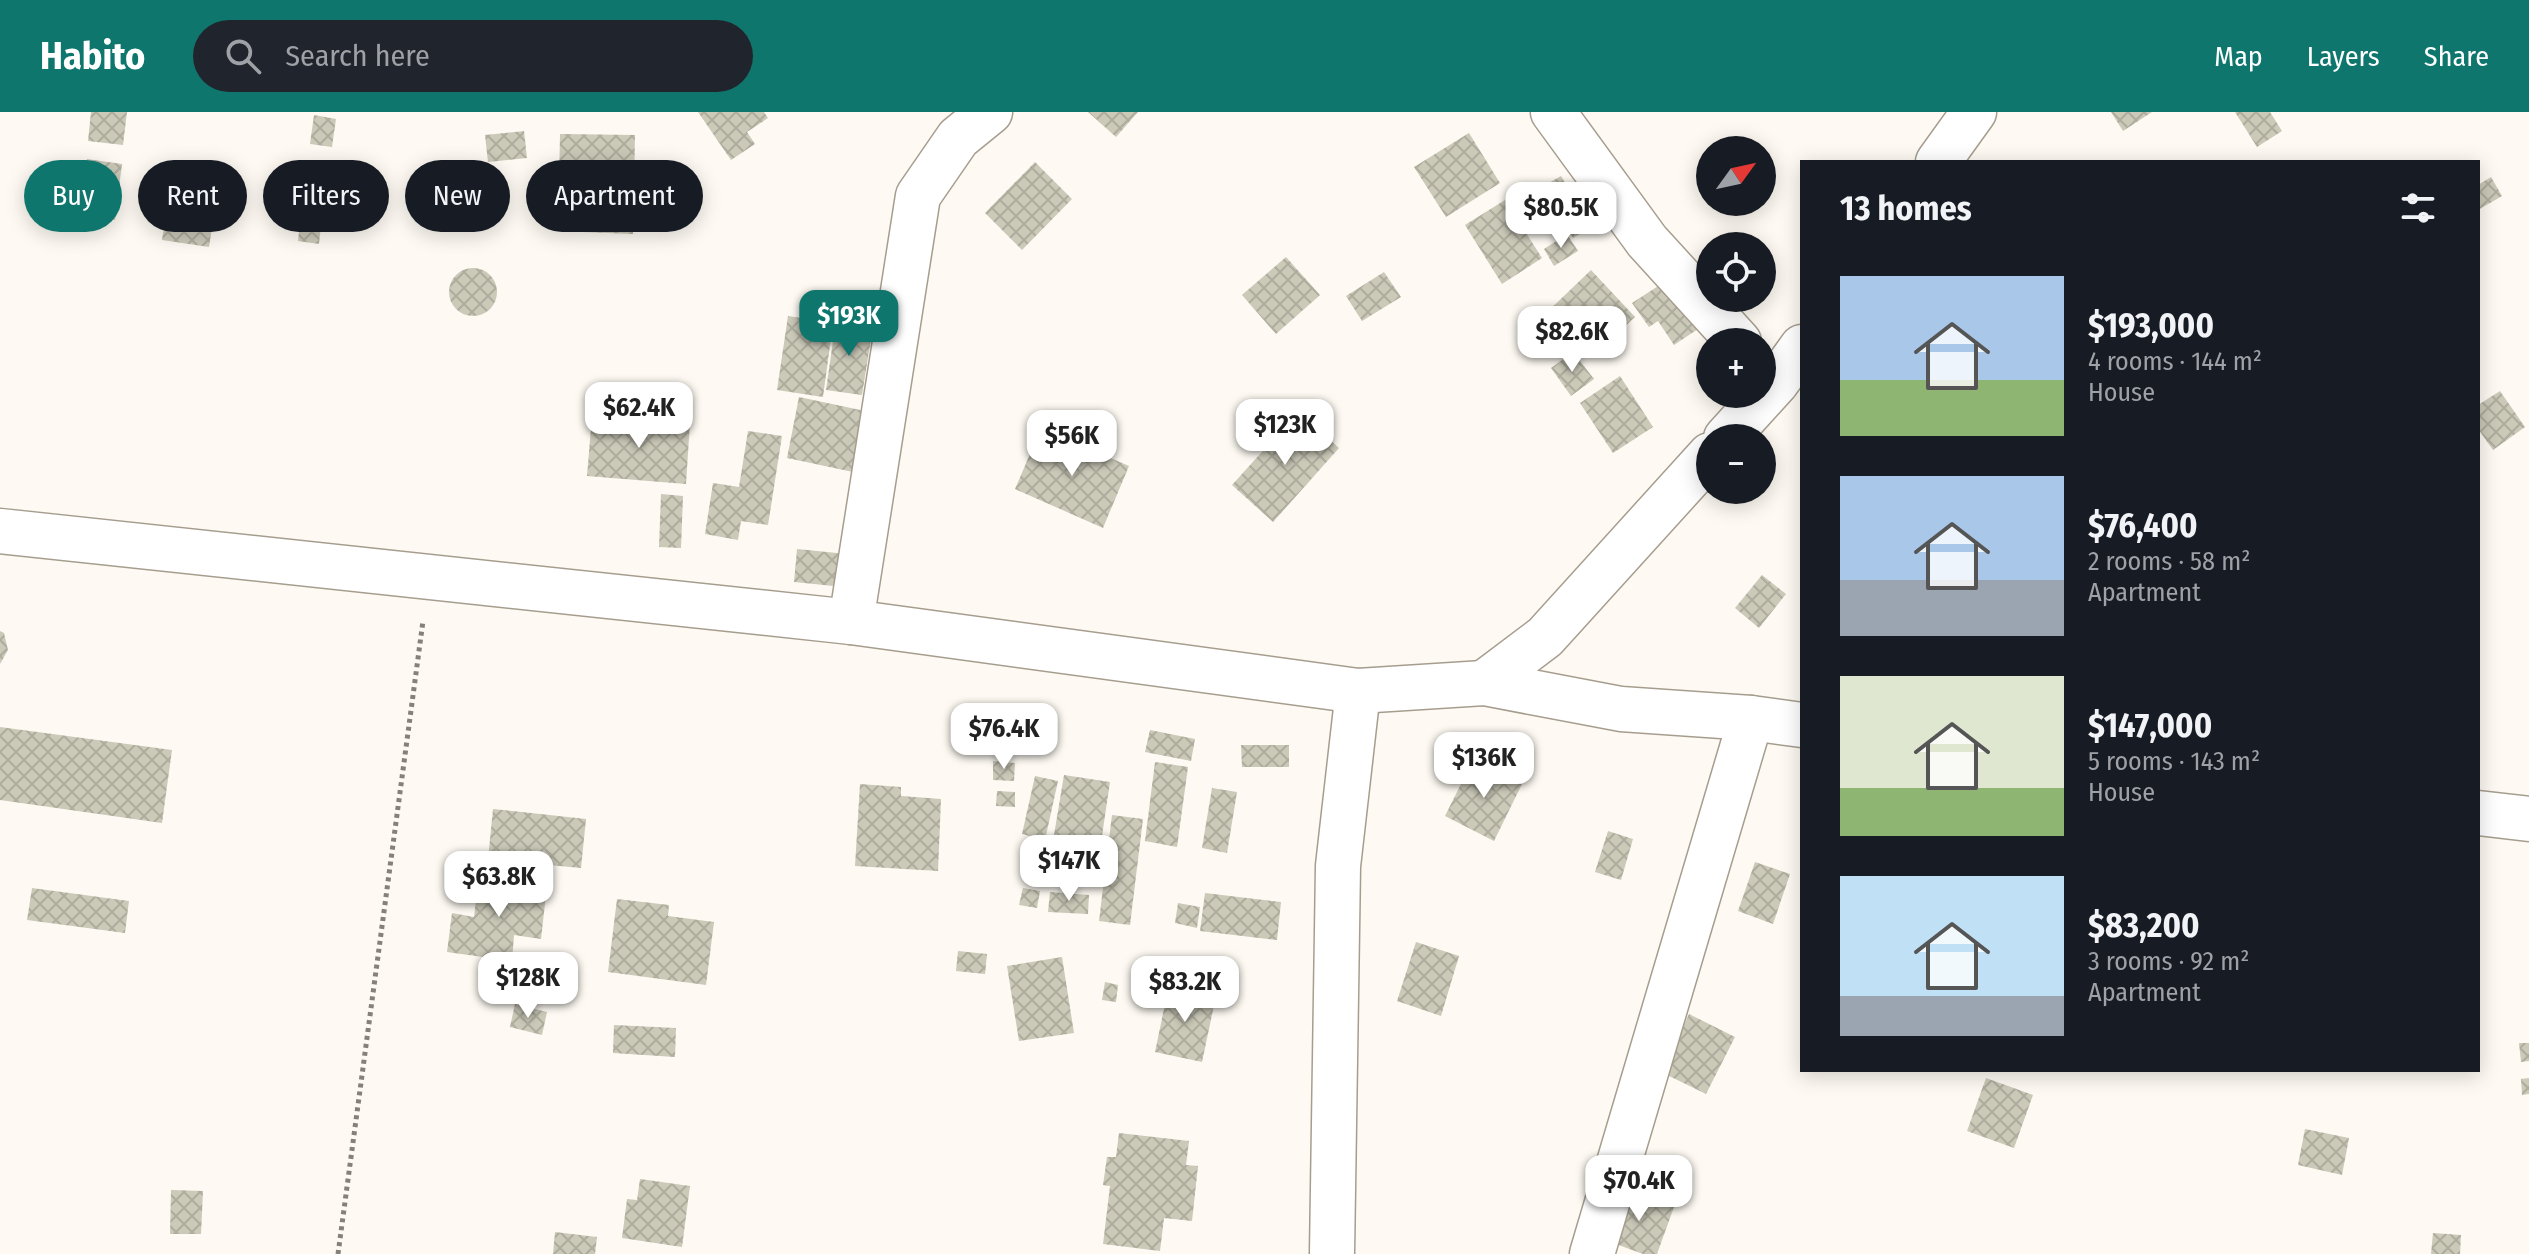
<!DOCTYPE html>
<html lang="en">
<head>
<meta charset="utf-8">
<style>
  :root { --surface:#171b24; --page:#20242c; --text:#f1f3f6; --muted:#9ea1a6; --accent:#0f766e }
  body { margin:0; font-family:"Fira Sans Condensed",sans-serif; background:var(--page); color:var(--text); height:100vh; display:flex; flex-direction:column; font-size:30px; white-space:nowrap }
  * { box-sizing:border-box; margin:0 }
  p { font-size:26px; color:var(--muted) }
  .icon { flex:none; width:44px; height:44px; fill:none; stroke:currentColor; stroke-width:2; stroke-linecap:round; stroke-linejoin:round }
  .map { position:relative; flex:1; overflow:hidden }
  .sheet { position:absolute; left:1800px; top:48px; width:680px; height:912px; display:flex; flex-direction:column; background:var(--surface); border-radius:0px; box-shadow:0 4px 20px #0003 }
  .sheet>* { flex:none }
  .top-card { position:absolute; left:24px; top:48px; width:760px; height:72px; display:flex; gap:16px }
  .needle { width:52px; rotate:57deg }
  .fabs { position:absolute; left:1696px; top:24px; display:grid; gap:16px }
  .fabs a { display:grid; place-items:center; width:80px; height:80px; border-radius:50%; background:var(--surface); box-shadow:0 4px 20px #0003; font-size:40px }
  .price { position:absolute; translate:-50% -68px; padding:0 18px; border-radius:16px; background:#fff; color:#222; font-size:26px; line-height:52px; filter:drop-shadow(0 2px 4px #0008) }
  .price::after { content:''; position:absolute; left:50%; top:48px; width:24px; height:18px; margin-left:-12px; background:inherit; clip-path:polygon(0 0,100% 0,50% 100%) }
  .price.active { background:var(--accent); color:#fff }
  ul { padding:0; list-style:none }
  li { display:flex; align-items:center; gap:24px; height:200px; padding:0 40px }
  li span { display:grid; place-items:center; flex:none; width:224px; height:160px; border-radius:0px; color:#555 }
  li>.icon { margin-inline-start:auto }
  span .icon { width:96px; height:96px; fill:#fffc; stroke-width:1 }
  li b { font-size:34px }
  h2 { display:flex; justify-content:space-between; align-items:center; height:96px; padding:0 40px; font-size:34px }
  .tag { padding:0 28px; border-radius:36px; background:var(--surface); box-shadow:0 4px 20px #0003; font-size:28px; line-height:72px }
  .tag.active { background:var(--accent); color:#fff }
  header { display:flex; align-items:center; gap:48px; box-sizing:border-box; height:112px; padding:0 40px; background:var(--accent); color:#fff }
  header strong { font-size:38px }
  nav { display:flex; gap:44px; margin-inline-start:auto; font-size:28px }
  .search { width:560px; height:72px; background:var(--page); display:flex; align-items:center; gap:20px; box-sizing:border-box; padding:0 28px; border-radius:44px; color:var(--muted); font-size:30px }
  .map>svg:first-child { display:block }
  .building { fill:url(#building-cross-hatch) }
  .lines { fill:none; stroke-linecap:round; stroke-linejoin:round }
  .street-casing { stroke:#a69d8e; stroke-width:47 }
  .path { stroke:#84807a; stroke-width:5; stroke-dasharray:4 4; stroke-linecap:butt }
  .street { stroke:#fff; stroke-width:44 }
</style>
</head>
<body>
<header>
<strong>Habito</strong>
<div class="search"><svg class="icon" aria-label="search" viewBox="0 0 24 24"><circle cx="10" cy="10" r="6"/><path d="M15 15l6 6"/></svg>Search here</div>
<nav><a>Map</a><a>Layers</a><a>Share</a></nav>
</header>
<div class="map">
<svg width="2529" height="1142" viewBox="0 0 2529 1142">
  <defs>
    <pattern id="building-cross-hatch" width="8" height="8" patternUnits="userSpaceOnUse" patternTransform="scale(2)"><rect width="8" height="8" fill="#cbc9b8"/><path d="M0 0l8 8M0 8l8-8" fill="none" stroke="#aeac9d"/></pattern>
  </defs>
  <rect width="100%" height="100%" fill="#fefaf3"/>
  <!-- building -->
  <g class="building">
    <polygon points="91,0 127,0 123,33 88,29"/>
    <polygon points="698,0 764,0 768,6 747,20 755,32 731,48"/>
    <polygon points="1088,0 1138,0 1116,25"/>
    <polygon points="2111,0 2152,0 2123,19"/>
    <polygon points="2235,0 2270,0 2282,19 2257,35"/>
    <polygon points="314,3 336,7 332,35 310,32"/>
    <polygon points="524,19 527,46 488,50 485,23"/>
    <polygon points="1469,21 1500,71 1446,105 1414,55"/>
    <polygon points="560,22 635,23 633,122 558,119"/>
    <polygon points="87,47 122,52 115,108 81,104"/>
    <polygon points="1035,50 1072,87 1022,138 985,101"/>
    <polygon points="173,55 220,63 209,135 162,128"/>
    <polygon points="1561,64 1575,88 1556,100 1540,76"/>
    <polygon points="2491,65 2502,84 2478,98 2478,73"/>
    <polygon points="1505,88 1542,146 1502,172 1465,113"/>
    <polygon points="1576,103 1586,118 1573,126 1564,111"/>
    <polygon points="300,111 321,113 319,132 298,129"/>
    <polygon points="1567,122 1578,139 1554,154 1544,137"/>
    <polygon points="1286,145 1320,183 1276,222 1242,183"/>
    <circle cx="473" cy="180" r="24"/>
    <polygon points="1591,158 1635,205 1604,234 1593,223 1578,237 1544,203"/>
    <polygon points="1384,160 1401,185 1362,209 1346,184"/>
    <polygon points="1669,167 1701,215 1674,233 1658,209 1649,215 1632,191"/>
    <polygon points="788,204 833,211 823,285 777,278"/>
    <polygon points="836,208 873,214 862,283 826,278"/>
    <polygon points="1573,240 1594,267 1571,284 1551,256"/>
    <polygon points="1620,264 1653,315 1613,341 1580,291"/>
    <polygon points="2500,279 2525,315 2493,338 2478,317 2478,293"/>
    <polygon points="799,285 865,299 853,360 787,346"/>
    <polygon points="1298,300 1339,336 1273,410 1232,373"/>
    <polygon points="592,304 690,311 686,372 587,364"/>
    <polygon points="1041,316 1129,354 1103,416 1015,377"/>
    <polygon points="748,319 782,324 768,413 741,409 738,428 705,422 713,371 739,375"/>
    <polygon points="661,382 683,384 681,436 659,435"/>
    <polygon points="797,437 847,442 844,475 794,470"/>
    <polygon points="1762,463 1786,482 1759,516 1735,496"/>
    <polygon points="0,519 4,521 8,538 0,552"/>
    <polygon points="0,615 172,638 162,711 0,688"/>
    <polygon points="1150,618 1195,627 1191,649 1145,640"/>
    <polygon points="1241,633 1289,633 1289,655 1242,655"/>
    <polygon points="1473,648 1522,672 1494,729 1445,704"/>
    <polygon points="993,649 1015,651 1014,669 993,668"/>
    <polygon points="1155,650 1188,655 1177,735 1145,729"/>
    <polygon points="1064,663 1110,670 1100,737 1053,729"/>
    <polygon points="1035,664 1058,669 1045,728 1022,722"/>
    <polygon points="860,672 901,675 901,684 941,687 938,759 855,754"/>
    <polygon points="1212,676 1237,680 1227,741 1202,736"/>
    <polygon points="997,679 1015,680 1015,695 996,694"/>
    <polygon points="493,697 586,707 581,756 488,747"/>
    <polygon points="1112,703 1143,707 1130,813 1099,809"/>
    <polygon points="1608,719 1633,727 1621,768 1595,760"/>
    <polygon points="1755,750 1790,762 1773,812 1738,799"/>
    <polygon points="479,764 547,774 541,827 514,823 512,849 447,840 452,801 474,805"/>
    <polygon points="32,776 129,789 125,821 27,808"/>
    <polygon points="1023,776 1040,779 1037,796 1019,793"/>
    <polygon points="1050,780 1089,783 1088,802 1048,800"/>
    <polygon points="1205,781 1281,790 1277,828 1200,819"/>
    <polygon points="617,787 669,793 668,804 714,810 706,873 608,860"/>
    <polygon points="1178,791 1200,795 1197,816 1175,811"/>
    <polygon points="1416,830 1459,844 1441,904 1397,889"/>
    <polygon points="958,839 987,842 985,862 956,859"/>
    <polygon points="1062,845 1074,921 1019,929 1007,854"/>
    <polygon points="1105,870 1118,873 1116,890 1102,888"/>
    <polygon points="1169,873 1216,884 1202,950 1155,940"/>
    <polygon points="515,892 547,900 542,923 510,915"/>
    <polygon points="1689,902 1735,925 1706,982 1661,960"/>
    <polygon points="614,913 676,916 675,945 613,941"/>
    <polygon points="2519,931 2529,931 2529,949 2521,950"/>
    <polygon points="1986,966 2033,983 2014,1036 1967,1019"/>
    <polygon points="2529,966 2529,982 2522,983 2521,967"/>
    <polygon points="2305,1017 2349,1026 2342,1063 2298,1053"/>
    <polygon points="1119,1021 1189,1029 1186,1053 1198,1054 1192,1109 1164,1106 1160,1139 1103,1132 1110,1074 1103,1073 1107,1045 1116,1045"/>
    <polygon points="640,1067 690,1074 682,1135 622,1126 627,1087 637,1088"/>
    <polygon points="1623,1077 1674,1095 1657,1142 1643,1142 1605,1128"/>
    <polygon points="171,1078 203,1079 201,1122 170,1122"/>
    <polygon points="555,1120 597,1125 595,1142 553,1142"/>
    <polygon points="2433,1121 2461,1123 2460,1142 2431,1142"/>
  </g>
  <g class="lines">
    <!-- street casing -->
    <g class="street-casing">
      <g id="street">
        <polyline points="1553,0 1647,129 1739,230"/>
        <polyline points="1938,50 1974,0"/>
        <polyline points="1726,326 1776,271 1802,235"/>
        <polyline points="0,419 851,510 1358,579 1484,571 1621,597 1751,606 1802,613"/>
        <polyline points="851,510 918,84 958,26 990,0"/>
        <polyline points="1484,571 1545,525 1710,343"/>
        <polyline points="2478,701 2529,707"/>
        <polyline points="1332,1142 1338,754 1358,579"/>
        <polyline points="1592,1142 1751,606"/>
      </g>
    </g>
    <!-- path -->
    <polyline class="path" points="338,1142 423,509"/>
    <!-- street -->
    <use href="#street" class="street"/>
  </g>
</svg>
<div class="fabs">
<a><svg class="needle" viewBox="-14 -14 28 28"><path d="M0-13l5 13h-10z" fill="#e53935"/><path d="M0 13l5-13h-10z" fill="#9ea1a6"/></svg></a>
<a><svg class="icon" aria-label="locate" viewBox="0 0 24 24"><circle cx="12" cy="12" r="6"/><path d="M12 2v4M12 18v4M2 12h4M18 12h4"/></svg></a>
<a>+</a>
<a>−</a>
</div>
<b class="price" style="left:1561px;top:138px">$80.5K</b>
<b class="price active" style="left:849px;top:246px">$193K</b>
<b class="price" style="left:1572px;top:262px">$82.6K</b>
<b class="price" style="left:639px;top:338px">$62.4K</b>
<b class="price" style="left:1285px;top:355px">$123K</b>
<b class="price" style="left:1072px;top:366px">$56K</b>
<b class="price" style="left:1004px;top:659px">$76.4K</b>
<b class="price" style="left:1484px;top:688px">$136K</b>
<b class="price" style="left:1069px;top:791px">$147K</b>
<b class="price" style="left:499px;top:807px">$63.8K</b>
<b class="price" style="left:528px;top:908px">$128K</b>
<b class="price" style="left:1185px;top:912px">$83.2K</b>
<b class="price" style="left:1639px;top:1111px">$70.4K</b>
<div class="top-card">
<a class="tag active">Buy</a>
<a class="tag">Rent</a>
<a class="tag">Filters</a>
<a class="tag">New</a>
<a class="tag">Apartment</a>
</div>
<section class="sheet">
<h2>13 homes<svg class="icon" aria-label="filters" viewBox="0 0 24 24"><path d="M4 7h16M4 17h16"/><circle cx="9" cy="7" r="2"/><circle cx="15" cy="17" r="2"/></svg></h2>
<ul>
<li><span style="background:linear-gradient(#a9c7e8 65%,#8fb573 0)"><svg class="icon" aria-label="home" viewBox="0 0 24 24"><path d="M3 11l9-7 9 7M6 9v11h12V9"/></svg></span><div><b>$193,000</b><p>4 rooms · 144 m²</p><p>House</p></div></li>
<li><span style="background:linear-gradient(#a9c7e8 65%,#9aa5b1 0)"><svg class="icon" aria-label="home" viewBox="0 0 24 24"><path d="M3 11l9-7 9 7M6 9v11h12V9"/></svg></span><div><b>$76,400</b><p>2 rooms · 58 m²</p><p>Apartment</p></div></li>
<li><span style="background:linear-gradient(#dfe7d0 70%,#8fb573 0)"><svg class="icon" aria-label="home" viewBox="0 0 24 24"><path d="M3 11l9-7 9 7M6 9v11h12V9"/></svg></span><div><b>$147,000</b><p>5 rooms · 143 m²</p><p>House</p></div></li>
<li><span style="background:linear-gradient(#bfe0f5 75%,#9aa5b1 0)"><svg class="icon" aria-label="home" viewBox="0 0 24 24"><path d="M3 11l9-7 9 7M6 9v11h12V9"/></svg></span><div><b>$83,200</b><p>3 rooms · 92 m²</p><p>Apartment</p></div></li>
</ul>
</section>
</div>
</body>
</html>
